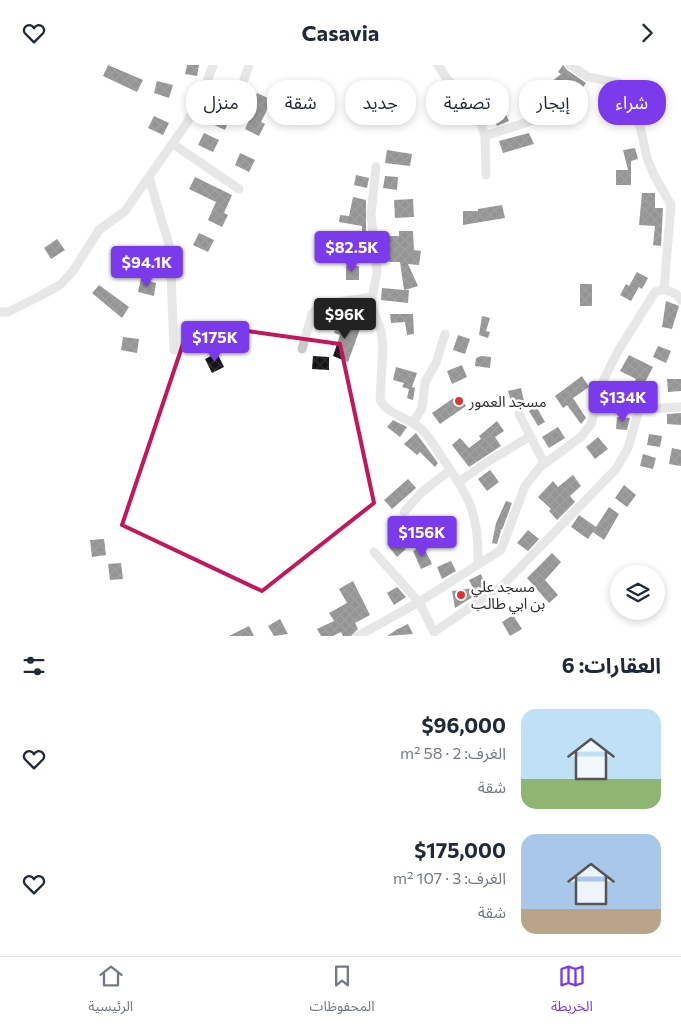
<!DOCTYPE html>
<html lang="ar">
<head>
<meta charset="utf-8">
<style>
  :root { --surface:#fff; --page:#f2f2f3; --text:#1f2937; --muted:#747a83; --line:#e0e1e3; --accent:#7c3aed }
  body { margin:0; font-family:Commissioner,"Noto Sans Arabic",sans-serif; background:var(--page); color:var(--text); direction:rtl; height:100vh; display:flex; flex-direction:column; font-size:19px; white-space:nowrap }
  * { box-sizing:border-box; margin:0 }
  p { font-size:16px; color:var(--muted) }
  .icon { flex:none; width:28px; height:28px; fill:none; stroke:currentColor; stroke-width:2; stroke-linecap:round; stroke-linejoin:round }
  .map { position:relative; height:571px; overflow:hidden; direction:ltr }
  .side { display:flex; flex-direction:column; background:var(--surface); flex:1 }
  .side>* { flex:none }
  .guide { position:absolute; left:15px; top:15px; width:651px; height:45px; direction:rtl; display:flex; gap:10px }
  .controls { position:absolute; left:610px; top:500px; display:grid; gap:10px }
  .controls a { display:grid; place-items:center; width:55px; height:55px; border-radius:50%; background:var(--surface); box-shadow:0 2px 8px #0003; font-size:25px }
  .price { position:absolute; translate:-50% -42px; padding:0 11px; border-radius:5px; background:var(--accent); color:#fff; font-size:16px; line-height:32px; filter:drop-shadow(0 1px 2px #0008) }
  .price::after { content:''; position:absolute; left:50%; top:30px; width:15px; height:11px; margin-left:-8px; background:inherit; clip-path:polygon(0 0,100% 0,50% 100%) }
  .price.current { background:#222; color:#fff }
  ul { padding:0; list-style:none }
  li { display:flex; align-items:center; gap:15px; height:125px; padding:0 20px }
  li span { display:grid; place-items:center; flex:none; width:140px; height:100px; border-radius:15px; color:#555 }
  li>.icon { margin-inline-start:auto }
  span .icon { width:60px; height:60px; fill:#fffc; stroke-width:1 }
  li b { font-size:21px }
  h2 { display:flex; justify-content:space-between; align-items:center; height:60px; padding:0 20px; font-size:21px }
  .pill { padding:0 18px; border-radius:20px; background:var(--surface); box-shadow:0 2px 8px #0003; font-size:18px; line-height:45px }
  .pill.current { background:var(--accent); color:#fff }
  header { display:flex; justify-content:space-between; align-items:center; height:65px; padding:0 20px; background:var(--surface); font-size:22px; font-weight:700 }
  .tab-bar { display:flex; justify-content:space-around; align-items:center; height:70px; border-top:1px solid var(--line); background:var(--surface); font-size:14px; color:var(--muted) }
  .tab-bar a { display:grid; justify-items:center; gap:2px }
  .tab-bar .current { color:var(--accent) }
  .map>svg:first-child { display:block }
  .building { fill:url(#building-cross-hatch) }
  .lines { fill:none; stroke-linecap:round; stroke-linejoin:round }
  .minor { stroke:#cacaca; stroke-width:9 }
  .marked { fill:none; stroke:#c2185b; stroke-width:4; stroke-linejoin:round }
  .poi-dot { fill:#df3336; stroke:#fff; stroke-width:2 }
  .labels { text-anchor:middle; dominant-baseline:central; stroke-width:5; stroke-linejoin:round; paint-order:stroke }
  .poi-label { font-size:15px; fill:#2d2d2d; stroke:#fff; text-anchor:start }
</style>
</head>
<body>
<header><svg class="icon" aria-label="forward" viewBox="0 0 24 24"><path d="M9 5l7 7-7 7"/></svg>Casavia<svg class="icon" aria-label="heart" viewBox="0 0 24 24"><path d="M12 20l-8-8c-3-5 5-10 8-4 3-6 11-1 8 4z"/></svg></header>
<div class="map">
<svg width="681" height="571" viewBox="0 0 681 571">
  <defs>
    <pattern id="building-cross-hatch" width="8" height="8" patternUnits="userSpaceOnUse" patternTransform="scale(1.25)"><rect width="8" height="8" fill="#141414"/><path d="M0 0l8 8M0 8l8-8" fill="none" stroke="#2e2e2e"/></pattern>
  </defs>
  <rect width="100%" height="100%" fill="#fff"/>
  <!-- building -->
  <g class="building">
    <polygon points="108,0 143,15 137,27 103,11"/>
    <polygon points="187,0 199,0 197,11 185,9"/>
    <polygon points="563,0 567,5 586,18 583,22 573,16 559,27 551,17 561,9 558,7"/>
    <polygon points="157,16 173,20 169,33 154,28"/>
    <polygon points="257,28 272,35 261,57 265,59 259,71 245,64 255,42 251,40"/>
    <polygon points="498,31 509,56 497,61 487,36"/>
    <polygon points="216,45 230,52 225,65 210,58"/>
    <polygon points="154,51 169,58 163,70 148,63"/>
    <polygon points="204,68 219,75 213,87 198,80"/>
    <polygon points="529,68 534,79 503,88 499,76"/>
    <polygon points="635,83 638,94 631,96 631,120 616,120 616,105 628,105 623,85"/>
    <polygon points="387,85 412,89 410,101 385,98"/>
    <polygon points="240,88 255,95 249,107 235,100"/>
    <polygon points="356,110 369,113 367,123 354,120"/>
    <polygon points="385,111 398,112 397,125 383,123"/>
    <polygon points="195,112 232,130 224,148 228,150 222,162 208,155 216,137 189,124"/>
    <polygon points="642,128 655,128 655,143 663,143 661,181 653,180 655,161 639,160"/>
    <polygon points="353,132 366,135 366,166 362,166 362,161 339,157 340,150 349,151"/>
    <polygon points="413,134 414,152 395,153 394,135"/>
    <polygon points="502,140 505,153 463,160 463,146 478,146 478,144"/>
    <polygon points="399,166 413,166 414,185 421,186 419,200 408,199 418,221 405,225 409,225 408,238 381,235 382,223 404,225 400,197 389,197 389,185 383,185 383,171 399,171"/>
    <polygon points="199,168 214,175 208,187 193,180"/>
    <polygon points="351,172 364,172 363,185 350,184"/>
    <polygon points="57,174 65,185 51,194 44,183"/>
    <polygon points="334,178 345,180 344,191 333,189"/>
    <rect x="346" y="201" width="13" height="14"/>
    <polygon points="637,207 648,213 642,224 639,222 631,236 620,230 626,219 629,221"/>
    <polygon points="141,214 156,218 154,231 138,227"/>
    <rect x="580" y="219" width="12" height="22"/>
    <polygon points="99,220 129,242 122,253 92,228"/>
    <polygon points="666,236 679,241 672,264 662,262"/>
    <polygon points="390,249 413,249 414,269 407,270 405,257 391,258"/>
    <polygon points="482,251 490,253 486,266 490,267 488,273 479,270"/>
    <polygon points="338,255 360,264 348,297 333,291 340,270 334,268"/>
    <polygon points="458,270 470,274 465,289 453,285"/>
    <polygon points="123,272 139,274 137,288 121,285"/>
    <polygon points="658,281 671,286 666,298 653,292"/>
    <polygon points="217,288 224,302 212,308 205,294"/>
    <polygon points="629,290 653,302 641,325 645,327 638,338 626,331 636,314 620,306"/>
    <polygon points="313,291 329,292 329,305 312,304"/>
    <polygon points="481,291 491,292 490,303 475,301 476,293"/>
    <polygon points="462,300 467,312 452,319 447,306"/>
    <polygon points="396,302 417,308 412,322 415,323 413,335 407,333 409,324 402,322 404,318 393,315"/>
    <polygon points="582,311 589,322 573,333 586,353 581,359 567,340 563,343 555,331"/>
    <polygon points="667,314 681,314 681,326 668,327"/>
    <polygon points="521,323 524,336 512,340 508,326"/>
    <polygon points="458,330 466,341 440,359 432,348"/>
    <polygon points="536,341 545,357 538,361 529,346"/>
    <polygon points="681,348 681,360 667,359 667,349"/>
    <polygon points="617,352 630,353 627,365 616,364"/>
    <polygon points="393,355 407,362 400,372 387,362"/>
    <polygon points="497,356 504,366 495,372 501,381 469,402 452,380 460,373 469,383 481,374 479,371"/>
    <polygon points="558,362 565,373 549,383 542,372"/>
    <polygon points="416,368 438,398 435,402 420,387 417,390 404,379"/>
    <polygon points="649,369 662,371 660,382 647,380"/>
    <polygon points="598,372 608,384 595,394 586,382"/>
    <polygon points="672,383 681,385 681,401 669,399"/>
    <polygon points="643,389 656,393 653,404 640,401"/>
    <polygon points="490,405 499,417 487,426 478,414"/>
    <polygon points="573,410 581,421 570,431 575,437 557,455 549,446 551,444 538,432 553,416 558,422"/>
    <polygon points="408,414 416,423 392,444 384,435"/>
    <polygon points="624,420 636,430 627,442 615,433"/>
    <polygon points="506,436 512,438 502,465 500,464 501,466 497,479 492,478 496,458"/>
    <polygon points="609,442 619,449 604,475 593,467 588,474 571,462 579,450 596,462"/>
    <polygon points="528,465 539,474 528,486 517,478"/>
    <polygon points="104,474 106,490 92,492 90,475"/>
    <polygon points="398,474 406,484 397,492 389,482"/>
    <polygon points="423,481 432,499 421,504 413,486"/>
    <polygon points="552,488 561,497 545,515 558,530 549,538 527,513"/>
    <polygon points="451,496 456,506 442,514 437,502"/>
    <polygon points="121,498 123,514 110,515 108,499"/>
    <polygon points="481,509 487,523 455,543 452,526 473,523 469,515"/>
    <polygon points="353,516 370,550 355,558 358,564 351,571 343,571 341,567 333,571 321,571 317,564 334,556 329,548 347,538 339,524"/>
    <polygon points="397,522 406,532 394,540 387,528"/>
    <polygon points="513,550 522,564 510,571 502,557"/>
    <polygon points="280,554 288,569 274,571 268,561"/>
    <polygon points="408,559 413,569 387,571 396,565"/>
    <polygon points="249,561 254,571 229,571"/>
  </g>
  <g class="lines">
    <!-- minor -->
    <g class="minor">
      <polyline points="438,0 447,14 471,36 476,44 485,71 486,110"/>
      <polyline points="203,28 227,38 234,37 238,32 249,0"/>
      <polyline points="485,71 543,52"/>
      <polyline points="173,79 239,124"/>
      <path d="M 376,102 L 371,149 L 377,207 L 371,239 L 381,266 L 383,281 L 380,335 C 388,350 407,352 420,363 C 430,371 436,384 443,394 C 470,433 479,449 478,497"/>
      <polyline points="149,113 170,183 174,285"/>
      <polyline points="664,224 676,229 681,235"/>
      <polyline points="0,247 8,247 42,230 60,220 73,206 99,165 125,146 186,59 203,28 213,0"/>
      <polyline points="302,284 312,249 320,240 371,232"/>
      <polyline points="596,347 681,342"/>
      <polyline points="519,349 544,398"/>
      <polyline points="413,358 422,343 425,317 436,298 445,269"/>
      <polyline points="459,417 484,399 529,372"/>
      <polyline points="404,447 421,428 450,405"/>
      <polyline points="374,487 419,537 434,567 503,520 616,404 628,383 639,345"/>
      <polyline points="358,571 419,537 501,485 525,421 540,402 581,372 591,359 604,314 618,286 655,227 664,224 671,140 654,110 647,93 640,61 619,18 588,12 570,0"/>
    </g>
  </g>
  <!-- marked area -->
  <path d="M0 0H681V571H0ZM 190,258 L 340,279 L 374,438 L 262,526 L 122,460 Z" fill="#fff" fill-opacity=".55" fill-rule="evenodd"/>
  <path class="marked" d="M 190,258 L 340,279 L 374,438 L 262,526 L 122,460 Z"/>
  <!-- markers -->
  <g class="poi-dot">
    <circle cx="459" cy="336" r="5"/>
    <circle cx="461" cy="530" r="5"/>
  </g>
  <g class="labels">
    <!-- poi labels -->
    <g class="poi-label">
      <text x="469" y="336">مسجد العمور</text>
      <text x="471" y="521">مسجد علي<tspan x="471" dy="17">بن ابي طالب</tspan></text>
    </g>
  </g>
</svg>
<div class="controls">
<a><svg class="icon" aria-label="layers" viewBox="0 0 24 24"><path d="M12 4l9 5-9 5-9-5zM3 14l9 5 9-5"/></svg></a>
</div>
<b class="price" style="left:352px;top:208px">$82.5K</b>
<b class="price" style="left:147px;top:223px">$94.1K</b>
<b class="price current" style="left:345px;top:275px">$96K</b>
<b class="price" style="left:215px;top:298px">$175K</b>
<b class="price" style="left:623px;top:358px">$134K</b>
<b class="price" style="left:422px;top:493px">$156K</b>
<div class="guide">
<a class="pill current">شراء</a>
<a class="pill">إيجار</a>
<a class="pill">تصفية</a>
<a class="pill">جديد</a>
<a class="pill">شقة</a>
<a class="pill">منزل</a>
</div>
</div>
<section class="side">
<h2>العقارات: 6<svg class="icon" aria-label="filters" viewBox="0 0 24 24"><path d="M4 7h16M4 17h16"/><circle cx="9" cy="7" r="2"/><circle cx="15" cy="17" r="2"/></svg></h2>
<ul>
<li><span style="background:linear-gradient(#bfe0f5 70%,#8fb573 0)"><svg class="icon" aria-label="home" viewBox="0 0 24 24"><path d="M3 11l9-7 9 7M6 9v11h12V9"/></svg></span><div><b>$96,000</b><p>الغرف: 2 · 58 m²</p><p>شقة</p></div><svg class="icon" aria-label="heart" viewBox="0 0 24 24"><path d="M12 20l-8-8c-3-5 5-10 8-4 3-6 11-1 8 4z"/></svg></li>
<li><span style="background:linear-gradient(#a9c7e8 75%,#b9a48a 0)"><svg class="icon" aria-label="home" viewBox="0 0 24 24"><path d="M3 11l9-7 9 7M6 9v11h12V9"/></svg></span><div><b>$175,000</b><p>الغرف: 3 · 107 m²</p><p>شقة</p></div><svg class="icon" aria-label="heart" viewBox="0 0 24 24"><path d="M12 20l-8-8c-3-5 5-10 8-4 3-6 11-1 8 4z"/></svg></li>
</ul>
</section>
<nav class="tab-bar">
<a class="current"><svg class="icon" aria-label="map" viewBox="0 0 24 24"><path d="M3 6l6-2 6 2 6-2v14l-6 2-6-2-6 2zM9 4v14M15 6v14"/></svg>الخريطة</a>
<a><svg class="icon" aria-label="saved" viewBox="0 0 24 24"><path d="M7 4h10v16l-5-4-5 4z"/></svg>المحفوظات</a>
<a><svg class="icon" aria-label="home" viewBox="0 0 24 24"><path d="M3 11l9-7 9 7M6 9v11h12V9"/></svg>الرئيسية</a>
</nav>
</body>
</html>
